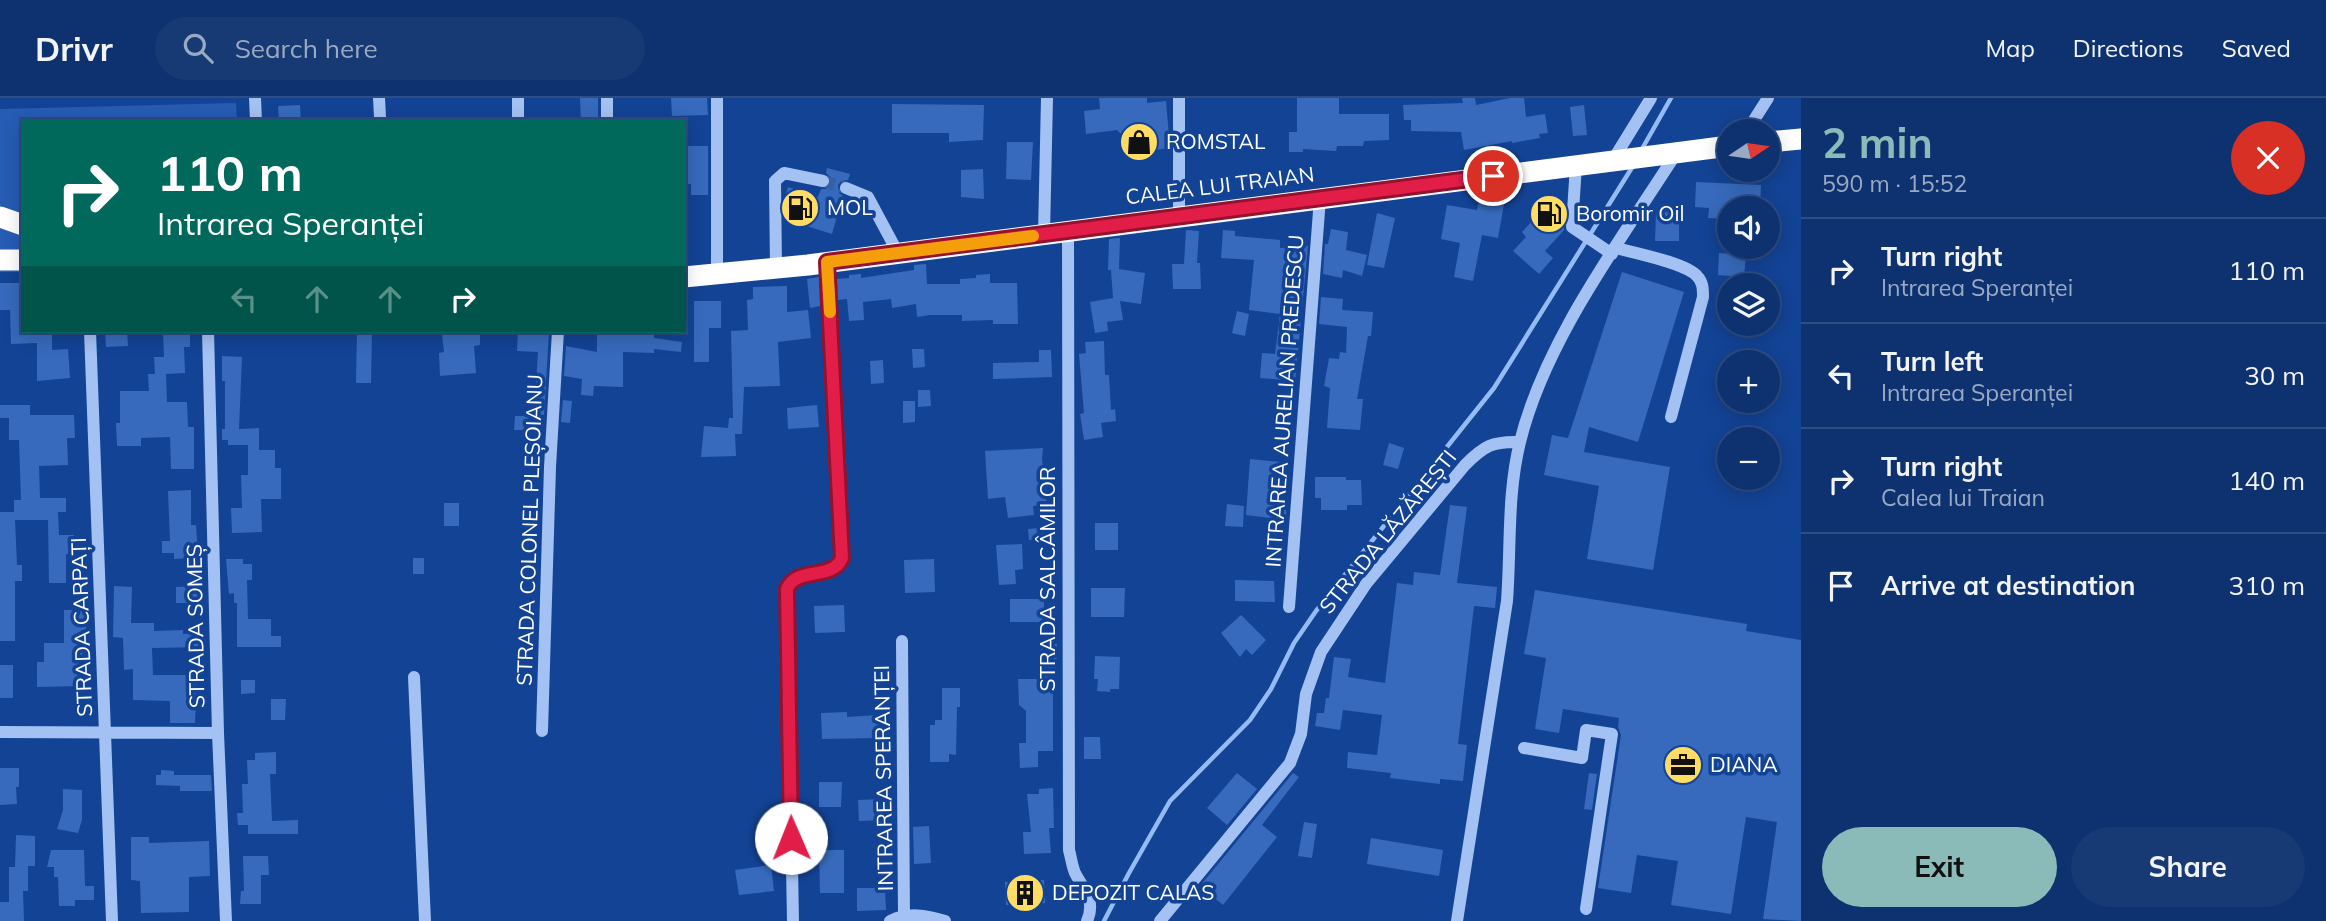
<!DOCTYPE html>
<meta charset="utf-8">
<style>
:root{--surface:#0e3270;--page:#173a75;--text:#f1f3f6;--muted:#9baac3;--line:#2e4d83;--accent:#8bbbb9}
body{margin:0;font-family:Mulish,sans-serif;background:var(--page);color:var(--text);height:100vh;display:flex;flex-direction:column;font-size:26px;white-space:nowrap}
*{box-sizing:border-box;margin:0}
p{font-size:23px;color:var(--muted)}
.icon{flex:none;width:38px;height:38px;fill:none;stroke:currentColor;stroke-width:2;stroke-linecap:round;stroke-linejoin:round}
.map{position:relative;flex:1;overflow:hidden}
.side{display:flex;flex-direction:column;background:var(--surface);width:525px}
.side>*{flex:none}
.top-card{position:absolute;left:21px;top:21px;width:665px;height:214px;border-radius:0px;box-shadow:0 4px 18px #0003,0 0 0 2px var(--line);background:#00695c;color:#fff;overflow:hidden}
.needle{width:46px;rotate:77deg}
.fabs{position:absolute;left:1717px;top:21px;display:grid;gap:14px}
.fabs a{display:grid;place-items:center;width:63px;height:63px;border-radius:50%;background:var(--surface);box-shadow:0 4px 18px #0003,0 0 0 2px var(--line);font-size:35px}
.pin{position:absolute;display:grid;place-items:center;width:60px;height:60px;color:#fff;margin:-30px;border:4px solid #fff;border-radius:50%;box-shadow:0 2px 7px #0007}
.me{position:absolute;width:77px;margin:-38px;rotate:359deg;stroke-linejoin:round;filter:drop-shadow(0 0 5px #0008)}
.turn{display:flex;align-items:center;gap:24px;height:147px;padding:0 21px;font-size:32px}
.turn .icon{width:91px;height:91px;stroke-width:2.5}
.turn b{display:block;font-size:49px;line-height:60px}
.lanes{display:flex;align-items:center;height:66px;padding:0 21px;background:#0003;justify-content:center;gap:35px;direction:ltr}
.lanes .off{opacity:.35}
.round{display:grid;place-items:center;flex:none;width:74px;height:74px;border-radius:37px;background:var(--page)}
.summary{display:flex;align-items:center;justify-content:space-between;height:119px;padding:0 21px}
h1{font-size:42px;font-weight:700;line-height:52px;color:var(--accent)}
.button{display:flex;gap:14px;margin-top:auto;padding:14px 21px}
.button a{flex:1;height:80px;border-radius:42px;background:var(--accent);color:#111;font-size:28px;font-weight:700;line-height:80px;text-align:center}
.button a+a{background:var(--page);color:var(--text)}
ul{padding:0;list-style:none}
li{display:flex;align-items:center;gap:21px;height:105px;padding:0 21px;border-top:2px solid var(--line)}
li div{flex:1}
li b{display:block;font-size:26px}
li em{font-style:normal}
header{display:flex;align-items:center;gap:42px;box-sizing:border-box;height:98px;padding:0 35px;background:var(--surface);border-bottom:2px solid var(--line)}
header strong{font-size:33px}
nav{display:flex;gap:38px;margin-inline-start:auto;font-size:24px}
.search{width:490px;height:63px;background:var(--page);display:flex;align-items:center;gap:18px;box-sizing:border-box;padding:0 24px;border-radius:38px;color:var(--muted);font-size:26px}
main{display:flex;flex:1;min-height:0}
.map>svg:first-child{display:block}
.green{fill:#265cb4}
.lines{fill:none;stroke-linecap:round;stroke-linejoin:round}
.stream{stroke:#95bbf5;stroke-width:4.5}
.building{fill:#376abc}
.minor-tunnel{stroke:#365fa5;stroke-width:12;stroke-dasharray:12 6;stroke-linecap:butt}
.minor{stroke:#a3c1f2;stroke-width:12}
.highway{stroke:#fff;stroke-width:21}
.route-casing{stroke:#92132f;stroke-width:18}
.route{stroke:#e11d48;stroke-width:12}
.slow{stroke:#f59e0b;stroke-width:12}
.labels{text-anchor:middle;stroke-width:7;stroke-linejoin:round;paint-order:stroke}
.poi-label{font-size:21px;fill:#fff;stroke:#134395;text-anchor:start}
.street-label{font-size:21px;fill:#fff;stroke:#134395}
</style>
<header>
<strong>Drivr</strong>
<div class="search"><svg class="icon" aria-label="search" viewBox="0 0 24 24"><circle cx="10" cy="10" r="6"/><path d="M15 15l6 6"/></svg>Search here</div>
<nav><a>Map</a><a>Directions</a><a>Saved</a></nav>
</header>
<main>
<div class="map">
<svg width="1801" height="823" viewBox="0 0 1801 823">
<rect width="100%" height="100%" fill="#134395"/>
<path class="green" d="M236,5L237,23H23V174H0V11Z"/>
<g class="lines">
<path class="stream" d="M1642,51L1671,0
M1104,823L1129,775L1170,703L1250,622L1271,591L1294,545L1316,513L1494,290L1633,68"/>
</g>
<path class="building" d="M580,0H598V23H581Z
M671,0H707L708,17L672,18Z
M1099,0H1147V5L1166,3L1170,50L1139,54L1117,32L1086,36L1084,13L1100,11Z
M1297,0H1339V16H1389V42L1364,43L1363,48H1337L1336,53L1303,51V54H1289V34H1297Z
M1462,0H1475L1476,7L1510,0H1524L1526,19L1545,16L1548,35L1539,36L1540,40L1512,45V43L1464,52L1461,34L1411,33V22H1404L1403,7L1463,5Z
M892,6L984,7L983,42L949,44V35H892Z
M300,7L301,23H279L278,8Z
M1584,7L1587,37L1573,38L1570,9Z
M1007,44H1033L1031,82L1006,81Z
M684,48H708V97H691V86H684Z
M827,70L850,76L848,82L841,83L838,87L839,95L843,98L832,136L800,126V122L784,121V104L788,89L818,99L821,91H826L831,85V80L826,75Z
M983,71L984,101L961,99V72Z
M1696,84L1761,87L1760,110H1729V121L1708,120L1709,110L1695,109Z
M1479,101L1504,106L1498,140L1482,137L1473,183L1454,179L1460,145L1441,141L1447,107L1477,112Z
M1542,102L1564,121V132L1545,153L1553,160L1539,176L1513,153L1526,139L1522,134L1534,121L1529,117Z
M1656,114H1679V143H1655Z
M1377,115L1395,120L1384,170L1367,167Z
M1331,131L1348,134L1346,152L1367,157L1362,178L1343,172L1342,180L1323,176L1325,146H1328Z
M1186,132L1199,133L1197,165H1200L1201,191H1173L1172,166H1184Z
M1223,132L1235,133V138L1280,142V150L1308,148L1295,283L1260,280L1262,255L1275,256L1280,216L1249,212L1254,162L1221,160Z
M1120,140L1119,171L1145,175L1141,206L1120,203L1123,222L1107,224L1108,233L1095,235L1090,204L1113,200L1111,172H1108L1109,141Z
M1719,155L1746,157L1744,179L1718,177Z
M926,166L927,186H960V181L976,180V177L990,176V185H1017L1018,226H993V222L962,223V217H930L917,219L916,206L892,210L891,201L863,204L864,222L849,223L847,201L838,202L837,181L849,180V177L861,176V180L914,172V167Z
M1622,174L1684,194L1638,344L1589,329L1584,354L1670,369L1653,472L1587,461L1599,388L1544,377L1552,337L1568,340Z
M819,179L820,208L810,210L807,181Z
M0,185H21L23,233H52V252L68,251L70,280L37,283V245L11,246L10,212H0Z
M787,188V214L808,212L811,240L778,244L780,288L744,289L742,336H735L736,358L701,359L704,328L728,330L729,320H733L731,233L748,232L747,202L753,201V189Z
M1321,199L1343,201L1342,212L1373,214L1371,238H1368L1357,301H1363L1360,332L1327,330L1330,290L1324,288L1329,260L1339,261L1340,254L1346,255L1347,229L1319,226Z
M694,203H721V230H709V264H694Z
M1237,213L1249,216L1245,238L1232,235Z
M105,233H127L128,248L106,249Z
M163,233H190V249H184L185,275L166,276L167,304H187L188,329H194V371H171L170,339L141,340V348H117L116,325H120V293H149L148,276H155L154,259H164Z
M357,233H372L371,285H356Z
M455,233H480V247L474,248L476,275L440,278L439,255L444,254L442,236Z
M518,233H549L544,317L534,316L538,254L517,253Z
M627,233H654V240L682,244L681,254L654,251V255L623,254V289L594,288L593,298L581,297L582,281L564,278L566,248L597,254V234L627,235Z
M1104,243L1105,277H1109L1111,312L1115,311L1116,323L1101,325L1103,339L1084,342L1080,316L1084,315L1079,256L1086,255L1085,244Z
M912,251H924L925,269L913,270Z
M1039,252H1051L1052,279L993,281V265L1039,264Z
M222,258L242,259L239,331L259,330V352H275V370H281V401H261L262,434L232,435L231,410H242L241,377H248V347H228V342H222V331H225V283H222Z
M883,262L884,285L871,286L870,263Z
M918,292H930L931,308L918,309Z
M563,302L572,303L570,325L561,324Z
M903,303H915V324L903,325Z
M0,307H30V317H74L75,340H67L68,367L39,368L40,400H66V414H58L59,437H74L75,456H66V485H49L48,422H15L17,467H22V483H15V543H0V414H14V402H21L19,342H9V320H0Z
M817,307L819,329L788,331L787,310Z
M515,318H528L527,332H514Z
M1389,345L1404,350L1398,371L1383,367Z
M1043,350L1042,361L1047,407L1033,408L1034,417L1008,420L1005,399L988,401L985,353Z
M1250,361L1281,364V400L1286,404V422L1246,417Z
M1315,379H1346V382H1361L1362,407H1347V412H1321V400H1315Z
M191,392V427H196L198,456H194V460L174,461V455H162V443H170L168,393Z
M444,405H459V428H444Z
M1227,406L1244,408L1243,429L1225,428Z
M1450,407L1467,409L1457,485L1497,489L1495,510L1474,508L1458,646L1467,647L1463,683L1440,681V686L1390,680L1391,675L1347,670L1348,654L1377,657L1382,617L1343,612L1340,632L1315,628L1317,615H1324L1326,600H1329L1334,559L1351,561L1348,579L1385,585L1397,485L1413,487L1414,474L1440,477Z
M1095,425H1118V452H1095Z
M1050,429L1051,441L1029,442L1028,431Z
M1022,446L1023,471L1015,472L1016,486L999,487L996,447Z
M413,460H424V476H413Z
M226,461H243V466H252V482H247L248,521H271V538H281V549H237V505H234V495L229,496Z
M934,461L935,494L905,495L904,462Z
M1235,482L1274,483L1275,504L1235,503Z
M114,488L132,489L131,525H154V533L183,532V536L205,535L206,549L152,550L153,577H197L195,625H170V603L133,602V571L124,572L123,540L113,539Z
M197,488V505H176V489Z
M1091,490H1125L1124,519H1091Z
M1535,492L1747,526L1746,533L1801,542V823L1763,821L1777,724L1746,719L1731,816L1671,807L1678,763L1637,757L1631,795L1598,790L1621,637L1618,629L1619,620L1563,611L1559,635L1535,631L1546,560L1524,556Z
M1010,501H1044V524H1010Z
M844,507L845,534L815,535L814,508Z
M64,512H86V532H81L84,588L37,589V564H44V545H64Z
M1241,517L1266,542L1252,557L1246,551L1240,559L1221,535Z
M1041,546H1057L1056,573H1053V653H1038V669L1020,670L1019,645H1026V613L1019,607L1018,581H1041Z
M1095,558L1120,559L1119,591H1110V594L1097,593L1098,581H1094Z
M0,567H13V600H0Z
M241,582H255V595L241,596Z
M942,590H960V609H957L956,657L949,656V664H930V627H935V622H942Z
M271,601H286L285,622H271Z
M847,614V619L878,617L879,640L822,641L821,615Z
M1084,639H1100L1101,661H1084Z
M276,654V676H270L272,723L298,722V736H248V727H238L237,715H243L242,686H248L247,662H255V655Z
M0,670H19V689H16L17,706L0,707Z
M161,672L174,673V677H211L212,693H180V688L156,687V677H161Z
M1237,675L1257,691L1227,727L1207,710Z
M1293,675L1299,679L1262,727L1277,739L1223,807L1200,788Z
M1589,675L1597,676L1592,712L1584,711Z
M819,684H842L841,709H819Z
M1053,690L1054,730H1049L1051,755L1024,756L1023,734H1031L1027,696H1039V691Z
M63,691L82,692V722L78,735L57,731L63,712Z
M886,701L887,722L859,723L858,702Z
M1304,724L1317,726L1312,760L1298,758Z
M929,728L931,765L914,766L913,729Z
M16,737L35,738V768H28V793H23L24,823H0V804H9V769H15Z
M131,739H149V745L209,743L210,778L189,779V814L141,815L140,783L131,782Z
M1371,740L1443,752L1439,778L1367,766Z
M51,752H84L85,788H94V802H75V808H59L58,779H54V769H47Z
M819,752H844V795H820Z
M243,758H268L269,777H261V806H240L241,793H244Z
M771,767L774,793L739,797L735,772Z
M1044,782L1045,805L1006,807L1005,784Z
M857,790H885L886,812L857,813Z"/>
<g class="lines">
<path class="minor-tunnel" d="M823,83L846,90"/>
<path class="minor" d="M255,0L256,23
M379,0L380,19
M518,0V23
M717,0V177
M607,23V0
M1747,33L1768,0
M1613,62L1651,0
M1576,67L1572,129L1612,156
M846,90L868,99L898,155
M1179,118V0
M1068,133L1069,752C1071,759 1072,768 1075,775C1084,792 1096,803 1087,823
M1044,136L1047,0
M1616,150C1635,155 1686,165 1697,178C1703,184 1703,191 1703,199L1671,319
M776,170L775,83L784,75L823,83
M90,233L112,823
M208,233L218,635L226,823
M1289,509L1320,100
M902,543L904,818
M414,579L425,823
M542,633L550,369L558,233
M0,634L218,635
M1524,650L1582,660L1586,632L1612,636L1586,811
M793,823L787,491C796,468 833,483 842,460L827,164
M890,823C908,814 926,817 945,823
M1160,823L1290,665L1301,636L1306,596L1321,554L1366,486L1465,367C1484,348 1492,343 1520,344
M1457,823L1507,503C1511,450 1507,396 1520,344C1545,242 1621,142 1677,54"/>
<path class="highway" d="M1768,44L1801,41
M0,119L23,127
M0,162H23
M684,179L808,167L1729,48"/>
</g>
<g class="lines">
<defs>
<path id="route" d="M791,740L787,491C796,468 833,483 842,460L827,164L1493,78"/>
</defs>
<use href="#route" class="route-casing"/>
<use href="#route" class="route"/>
<path class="slow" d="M830,214L827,164L1033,138"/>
</g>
<defs>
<symbol id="shop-disc" viewBox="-11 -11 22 22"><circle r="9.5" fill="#ffdd64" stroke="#134395"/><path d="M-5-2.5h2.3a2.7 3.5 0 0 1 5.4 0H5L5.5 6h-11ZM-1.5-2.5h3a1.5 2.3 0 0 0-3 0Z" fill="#111"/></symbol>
<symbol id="fuel-disc" viewBox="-11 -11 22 22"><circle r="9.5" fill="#ffdd64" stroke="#134395"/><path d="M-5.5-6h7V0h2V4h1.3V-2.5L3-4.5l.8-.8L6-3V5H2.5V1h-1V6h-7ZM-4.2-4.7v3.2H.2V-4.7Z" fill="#111"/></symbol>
<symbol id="office-disc" viewBox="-11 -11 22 22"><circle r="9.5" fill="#ffdd64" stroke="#134395"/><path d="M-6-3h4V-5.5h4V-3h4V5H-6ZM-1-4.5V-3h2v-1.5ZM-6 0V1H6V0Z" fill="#111"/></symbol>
<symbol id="building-disc" viewBox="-11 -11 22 22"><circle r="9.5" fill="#ffdd64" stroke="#134395"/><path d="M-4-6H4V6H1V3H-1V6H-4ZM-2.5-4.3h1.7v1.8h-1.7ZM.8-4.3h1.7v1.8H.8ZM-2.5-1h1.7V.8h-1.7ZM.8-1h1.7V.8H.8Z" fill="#111"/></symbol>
</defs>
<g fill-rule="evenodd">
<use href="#shop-disc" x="1117" y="22" width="44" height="44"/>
<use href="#fuel-disc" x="778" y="88" width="44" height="44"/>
<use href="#fuel-disc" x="1527" y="94" width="44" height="44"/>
<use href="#office-disc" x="1661" y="645" width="44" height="44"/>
<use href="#building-disc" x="1003" y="773" width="44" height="44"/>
</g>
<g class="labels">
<g class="poi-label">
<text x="1166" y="51">ROMSTAL</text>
<text x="827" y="117">MOL</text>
<text x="1576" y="123">Boromir Oil</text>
<text x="1710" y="674">DIANA</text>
<text x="1052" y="802">DEPOZIT CALAS</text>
</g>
<g class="street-label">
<text transform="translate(1220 88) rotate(-7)" y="7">CALEA LUI TRAIAN</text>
<text transform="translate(1285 303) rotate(-86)" y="7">INTRAREA AURELIAN PREDESCU</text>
<text transform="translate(530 432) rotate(-88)" y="7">STRADA COLONEL PLEȘOIANU</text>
<text transform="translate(1388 434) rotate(-51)" y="7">STRADA LĂZĂREȘTI</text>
<text transform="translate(1048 481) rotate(-90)" y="7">STRADA SALCÂMILOR</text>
<text transform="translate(196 528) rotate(-91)" y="7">STRADA SOMEȘ</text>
<text transform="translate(82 529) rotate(-92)" y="7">STRADA CARPAȚI</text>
<text transform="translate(884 680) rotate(-91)" y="7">INTRAREA SPERANȚEI</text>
</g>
</g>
</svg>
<div class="fabs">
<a><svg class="needle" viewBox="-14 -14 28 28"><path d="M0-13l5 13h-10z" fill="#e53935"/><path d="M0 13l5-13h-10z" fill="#9baac3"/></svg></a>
<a><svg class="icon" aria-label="sound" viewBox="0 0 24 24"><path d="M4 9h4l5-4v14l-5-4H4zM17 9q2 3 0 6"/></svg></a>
<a><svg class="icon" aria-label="layers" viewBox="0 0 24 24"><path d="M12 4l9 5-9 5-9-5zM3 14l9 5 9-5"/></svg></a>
<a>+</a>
<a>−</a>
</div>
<div class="pin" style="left:1493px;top:78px;background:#d93025"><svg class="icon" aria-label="arrive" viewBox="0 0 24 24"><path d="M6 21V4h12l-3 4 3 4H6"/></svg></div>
<svg class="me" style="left:791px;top:740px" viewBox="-20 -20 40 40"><circle r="19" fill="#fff"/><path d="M0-13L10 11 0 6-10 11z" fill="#e11d48"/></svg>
<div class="top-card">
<div class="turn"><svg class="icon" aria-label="right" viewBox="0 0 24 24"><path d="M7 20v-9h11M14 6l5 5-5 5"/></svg><div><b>110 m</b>Intrarea Speranței</div></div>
<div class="lanes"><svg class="icon off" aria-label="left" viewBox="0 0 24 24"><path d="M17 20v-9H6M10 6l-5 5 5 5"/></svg><svg class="icon off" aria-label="ahead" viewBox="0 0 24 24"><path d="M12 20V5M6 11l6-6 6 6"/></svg><svg class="icon off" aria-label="ahead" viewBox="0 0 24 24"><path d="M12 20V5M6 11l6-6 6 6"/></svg><svg class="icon" aria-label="right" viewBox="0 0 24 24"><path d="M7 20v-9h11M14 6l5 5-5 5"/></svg></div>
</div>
</div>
<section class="side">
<div class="summary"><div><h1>2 min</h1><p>590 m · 15:52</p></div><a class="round" style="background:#d93025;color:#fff"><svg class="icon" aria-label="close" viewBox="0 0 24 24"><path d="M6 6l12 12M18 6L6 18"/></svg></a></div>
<ul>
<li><svg class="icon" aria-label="right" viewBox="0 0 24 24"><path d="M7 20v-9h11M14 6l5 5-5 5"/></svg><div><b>Turn right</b><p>Intrarea Speranței</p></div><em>110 m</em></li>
<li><svg class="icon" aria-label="left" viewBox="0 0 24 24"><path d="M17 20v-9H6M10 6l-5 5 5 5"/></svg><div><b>Turn left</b><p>Intrarea Speranței</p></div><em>30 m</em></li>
<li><svg class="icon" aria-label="right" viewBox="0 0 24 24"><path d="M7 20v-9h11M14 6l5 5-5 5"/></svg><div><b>Turn right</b><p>Calea lui Traian</p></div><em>140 m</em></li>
<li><svg class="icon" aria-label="arrive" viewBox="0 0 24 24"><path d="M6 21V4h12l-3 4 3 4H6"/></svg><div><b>Arrive at destination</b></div><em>310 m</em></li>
</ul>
<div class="button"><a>Exit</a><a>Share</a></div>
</section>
</main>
